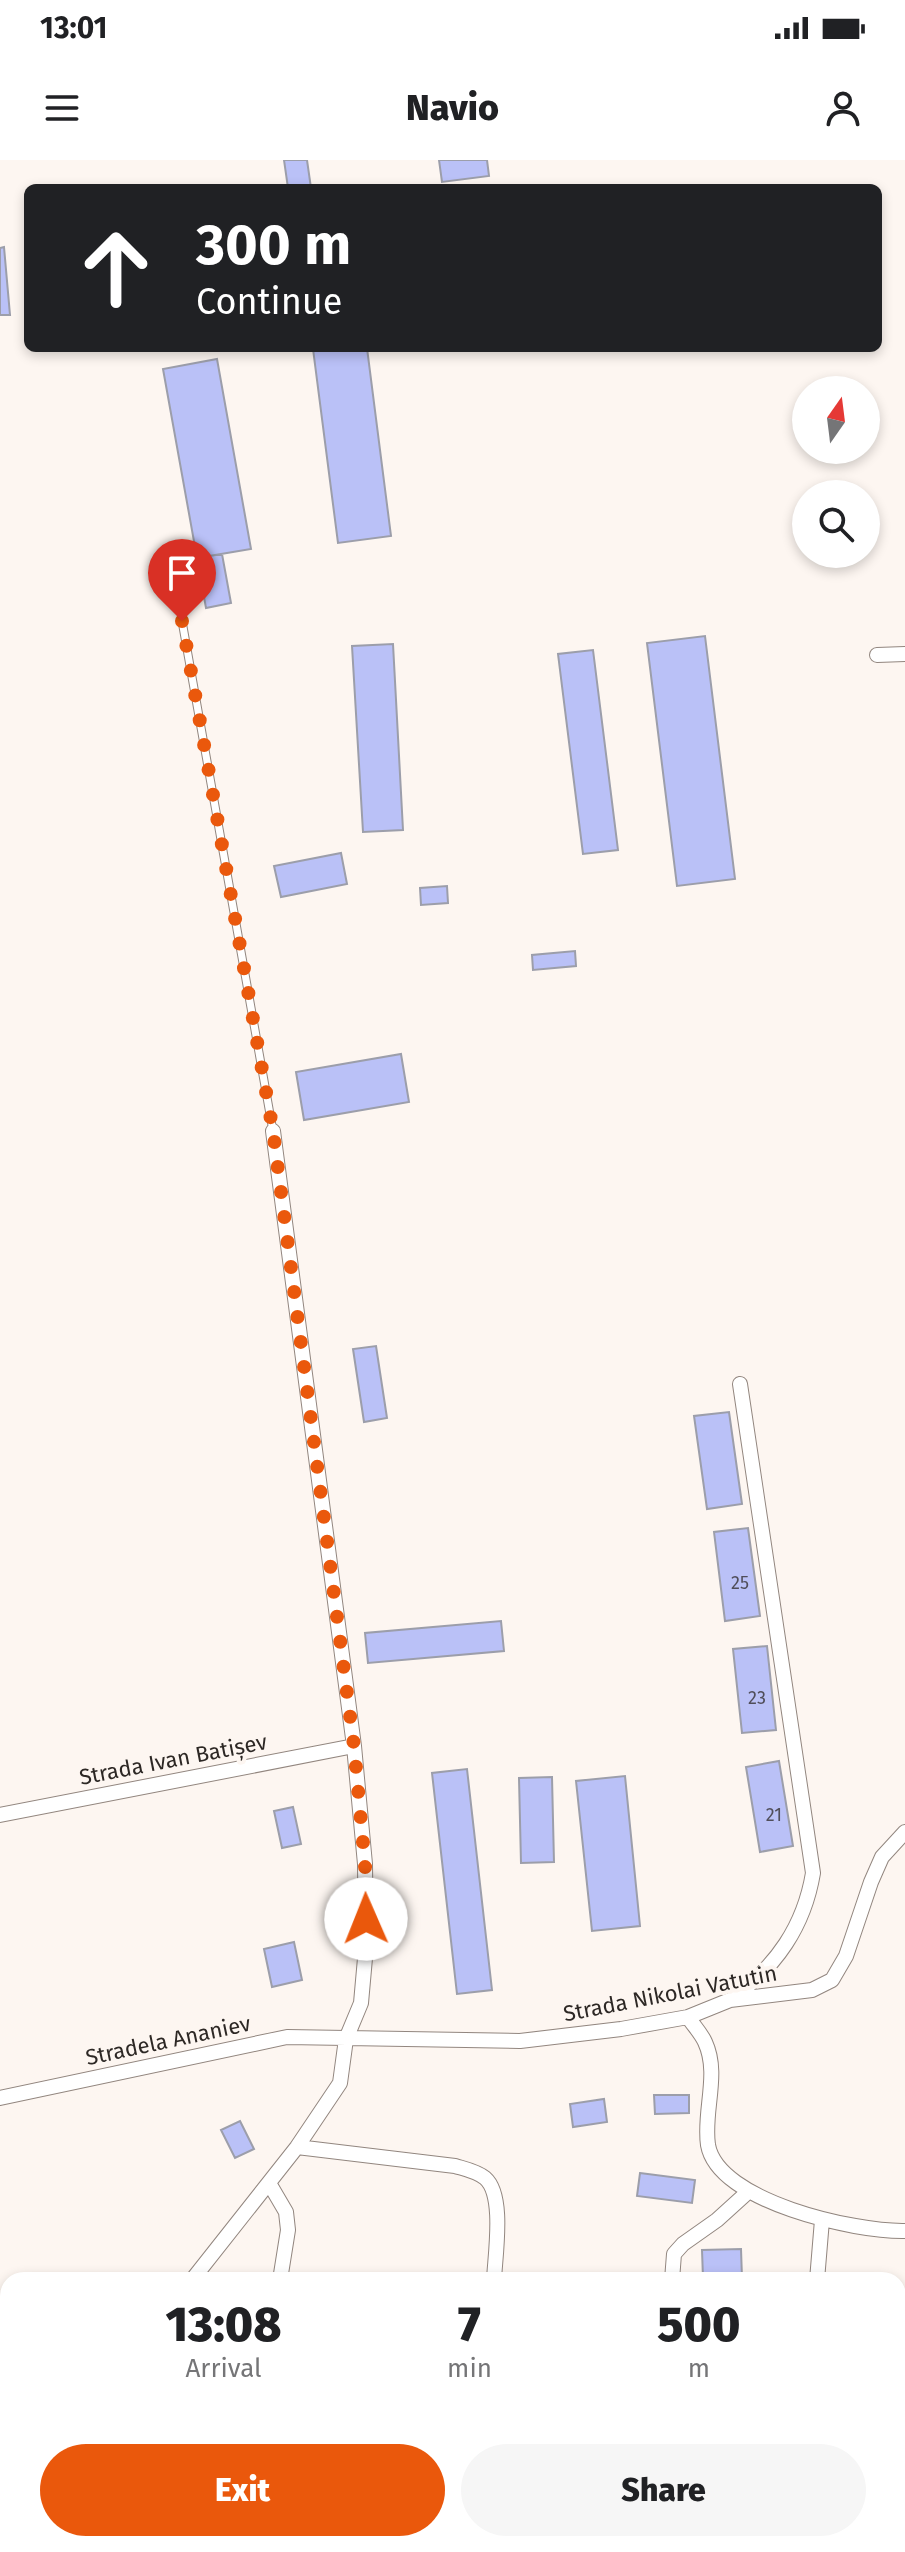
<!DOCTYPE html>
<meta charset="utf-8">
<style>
:root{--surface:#fff;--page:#f6f6f6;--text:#202124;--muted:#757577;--accent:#ea580c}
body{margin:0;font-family:"Fira Sans",sans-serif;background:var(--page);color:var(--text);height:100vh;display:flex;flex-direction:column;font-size:30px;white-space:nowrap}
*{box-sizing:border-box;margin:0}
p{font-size:26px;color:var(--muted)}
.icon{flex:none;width:44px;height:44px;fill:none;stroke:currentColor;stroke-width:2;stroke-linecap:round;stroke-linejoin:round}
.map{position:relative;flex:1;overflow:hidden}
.drawer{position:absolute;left:0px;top:2112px;width:906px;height:280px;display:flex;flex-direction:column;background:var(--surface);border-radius:24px 24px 0 0;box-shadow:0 4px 12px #0003}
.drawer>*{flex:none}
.guide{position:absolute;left:24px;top:24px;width:858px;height:168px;border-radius:12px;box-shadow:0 4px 12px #0003;background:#202124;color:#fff;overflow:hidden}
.needle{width:52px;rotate:14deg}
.fabs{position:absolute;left:792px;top:216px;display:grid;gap:16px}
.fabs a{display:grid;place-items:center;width:88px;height:88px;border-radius:50%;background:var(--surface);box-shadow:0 4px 12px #0003;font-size:40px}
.pin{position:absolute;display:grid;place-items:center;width:68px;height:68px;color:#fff;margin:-82px -34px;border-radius:50% 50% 50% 0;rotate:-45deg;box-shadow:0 0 8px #0007}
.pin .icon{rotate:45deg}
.me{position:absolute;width:88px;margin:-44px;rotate:359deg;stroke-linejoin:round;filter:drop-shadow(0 0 6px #0008)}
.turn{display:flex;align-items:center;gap:28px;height:168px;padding:0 40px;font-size:36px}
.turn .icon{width:104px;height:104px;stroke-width:2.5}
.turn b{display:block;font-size:56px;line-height:68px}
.eta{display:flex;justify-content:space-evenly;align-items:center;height:136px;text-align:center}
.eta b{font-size:48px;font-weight:800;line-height:56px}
.button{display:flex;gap:16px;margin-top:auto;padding:16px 40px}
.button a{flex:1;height:92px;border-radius:48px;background:var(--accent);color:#fff;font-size:32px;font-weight:800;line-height:92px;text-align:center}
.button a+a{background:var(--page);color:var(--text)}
.status{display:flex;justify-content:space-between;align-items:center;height:56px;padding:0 40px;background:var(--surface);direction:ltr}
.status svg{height:22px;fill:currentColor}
header{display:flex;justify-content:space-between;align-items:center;height:104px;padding:0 40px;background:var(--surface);font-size:36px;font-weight:800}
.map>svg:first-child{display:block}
.building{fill:#bac1f7;stroke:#9c9eaa;stroke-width:2}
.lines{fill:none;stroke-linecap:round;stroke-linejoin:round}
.lane-casing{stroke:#92867f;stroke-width:9}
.street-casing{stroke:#92867f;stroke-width:16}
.lane{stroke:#fff;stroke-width:7}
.street{stroke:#fff;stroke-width:14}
.route{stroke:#ea580c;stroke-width:14;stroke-dasharray:0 25.2}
.labels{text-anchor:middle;stroke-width:8;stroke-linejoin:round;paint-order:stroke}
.number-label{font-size:18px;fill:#504e5a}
.street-label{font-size:22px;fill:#2d2825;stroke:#fdf6f1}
</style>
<div class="status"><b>13:01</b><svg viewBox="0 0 49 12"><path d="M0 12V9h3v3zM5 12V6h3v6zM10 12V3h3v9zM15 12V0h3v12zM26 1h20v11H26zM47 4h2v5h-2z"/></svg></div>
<header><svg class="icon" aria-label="menu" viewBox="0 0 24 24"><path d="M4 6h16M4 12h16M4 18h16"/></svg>Navio<svg class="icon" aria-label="person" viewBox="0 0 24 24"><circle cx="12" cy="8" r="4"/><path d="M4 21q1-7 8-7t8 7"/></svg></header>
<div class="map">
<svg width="905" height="2392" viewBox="0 0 905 2392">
<rect width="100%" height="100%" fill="#fdf6f1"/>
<path class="building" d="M284,0H307L311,28H288Z
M439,0H487L489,16L442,22Z
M4,87L10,155H0V88Z
M324,188H367L391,376L338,383L313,189Z
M217,199L251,389L197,398L163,209Z
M222,394L231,443L206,448L197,398Z
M705,476L735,719L677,726L647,483Z
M393,484L403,670L363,672L352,486Z
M593,490L618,690L583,694L558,494Z
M341,693L347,724L281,737L274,706Z
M447,726L448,743L421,745L420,728Z
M575,791L576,806L533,810L532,795Z
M401,894L409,942L304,960L296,912Z
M376,1186L387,1258L364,1262L353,1189Z
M729,1252L742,1344L707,1349L694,1256Z
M748,1368L760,1456L725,1461L714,1372Z
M501,1461L504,1491L368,1503L365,1473Z
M767,1486L776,1570L742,1573L733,1489Z
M779,1601L793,1686L760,1692L746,1607Z
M467,1609L492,1830L457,1834L432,1613Z
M625,1616L640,1766L592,1771L576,1621Z
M552,1617L554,1702L521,1703L519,1618Z
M293,1647L301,1684L282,1688L274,1651Z
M294,1782L302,1820L272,1827L264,1789Z
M654,1935H689V1953L655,1954Z
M604,1939L607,1962L573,1967L570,1944Z
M240,1961L254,1989L235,1998L221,1970Z
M640,2013L695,2020L692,2043L637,2036Z
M741,2089L742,2118H703L702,2090Z
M630,2384H673L674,2390L631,2392Z
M795,2387V2392H752V2388Z"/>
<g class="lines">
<defs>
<path id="lane" d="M182,461L273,971"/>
<path id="street" d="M877,495L905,494
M0,1655L354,1586
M733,1838C776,1806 804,1767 813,1713L740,1224
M688,1857C693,1865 701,1873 705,1882C720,1914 703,1951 708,1985C718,2042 856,2072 905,2071
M0,1938L287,1877L520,1881L621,1869L688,1857L730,1840L812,1830L832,1820L846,1796L871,1722L882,1697L905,1672
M297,1987L455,2006C465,2009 476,2011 485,2018C505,2035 495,2095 494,2120
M269,2023L286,2052L288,2070L280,2120
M192,2120L297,1987L340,1923L346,1879L361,1843L366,1787L365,1704L354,1586L273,971
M672,2120L674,2094L683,2084L717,2060L749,2031
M817,2120L822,2060
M0,2383L8,2371
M303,2384L304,2392
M484,2384V2392
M686,2384L687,2392
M807,2384V2392"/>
</defs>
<use href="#lane" class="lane-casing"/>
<use href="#street" class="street-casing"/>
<use href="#lane" class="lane"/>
<use href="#street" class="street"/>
</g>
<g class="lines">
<path class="route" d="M182,461L273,971L354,1586L365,1704L366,1759"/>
</g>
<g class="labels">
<g class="number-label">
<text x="740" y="1429">25</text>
<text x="757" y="1544">23</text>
<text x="774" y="1661">21</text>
</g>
<g class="street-label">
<text transform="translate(173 1599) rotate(-11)" y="8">Strada Ivan Batișev</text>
<text transform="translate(670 1833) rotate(-11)" y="8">Strada Nikolai Vatutin</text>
<text transform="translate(168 1880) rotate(-12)" y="8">Stradela Ananiev</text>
</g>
</g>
</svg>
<div class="fabs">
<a><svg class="needle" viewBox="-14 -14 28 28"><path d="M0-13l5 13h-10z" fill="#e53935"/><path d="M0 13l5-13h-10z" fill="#757577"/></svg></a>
<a><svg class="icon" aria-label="search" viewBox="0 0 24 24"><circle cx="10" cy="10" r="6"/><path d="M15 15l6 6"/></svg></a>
</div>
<div class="pin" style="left:182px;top:461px;background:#d93025"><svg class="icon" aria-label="arrive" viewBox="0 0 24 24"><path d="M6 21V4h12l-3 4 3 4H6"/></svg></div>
<svg class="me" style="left:366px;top:1759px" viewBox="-20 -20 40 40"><circle r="19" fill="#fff"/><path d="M0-13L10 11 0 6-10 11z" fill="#ea580c"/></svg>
<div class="guide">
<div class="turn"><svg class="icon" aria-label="ahead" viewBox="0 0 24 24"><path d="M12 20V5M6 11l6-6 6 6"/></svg><div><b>300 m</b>Continue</div></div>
</div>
<section class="drawer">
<div class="eta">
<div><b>13:08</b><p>Arrival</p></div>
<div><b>7</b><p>min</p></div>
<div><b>500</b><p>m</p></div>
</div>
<div class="button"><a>Exit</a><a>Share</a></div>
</section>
</div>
